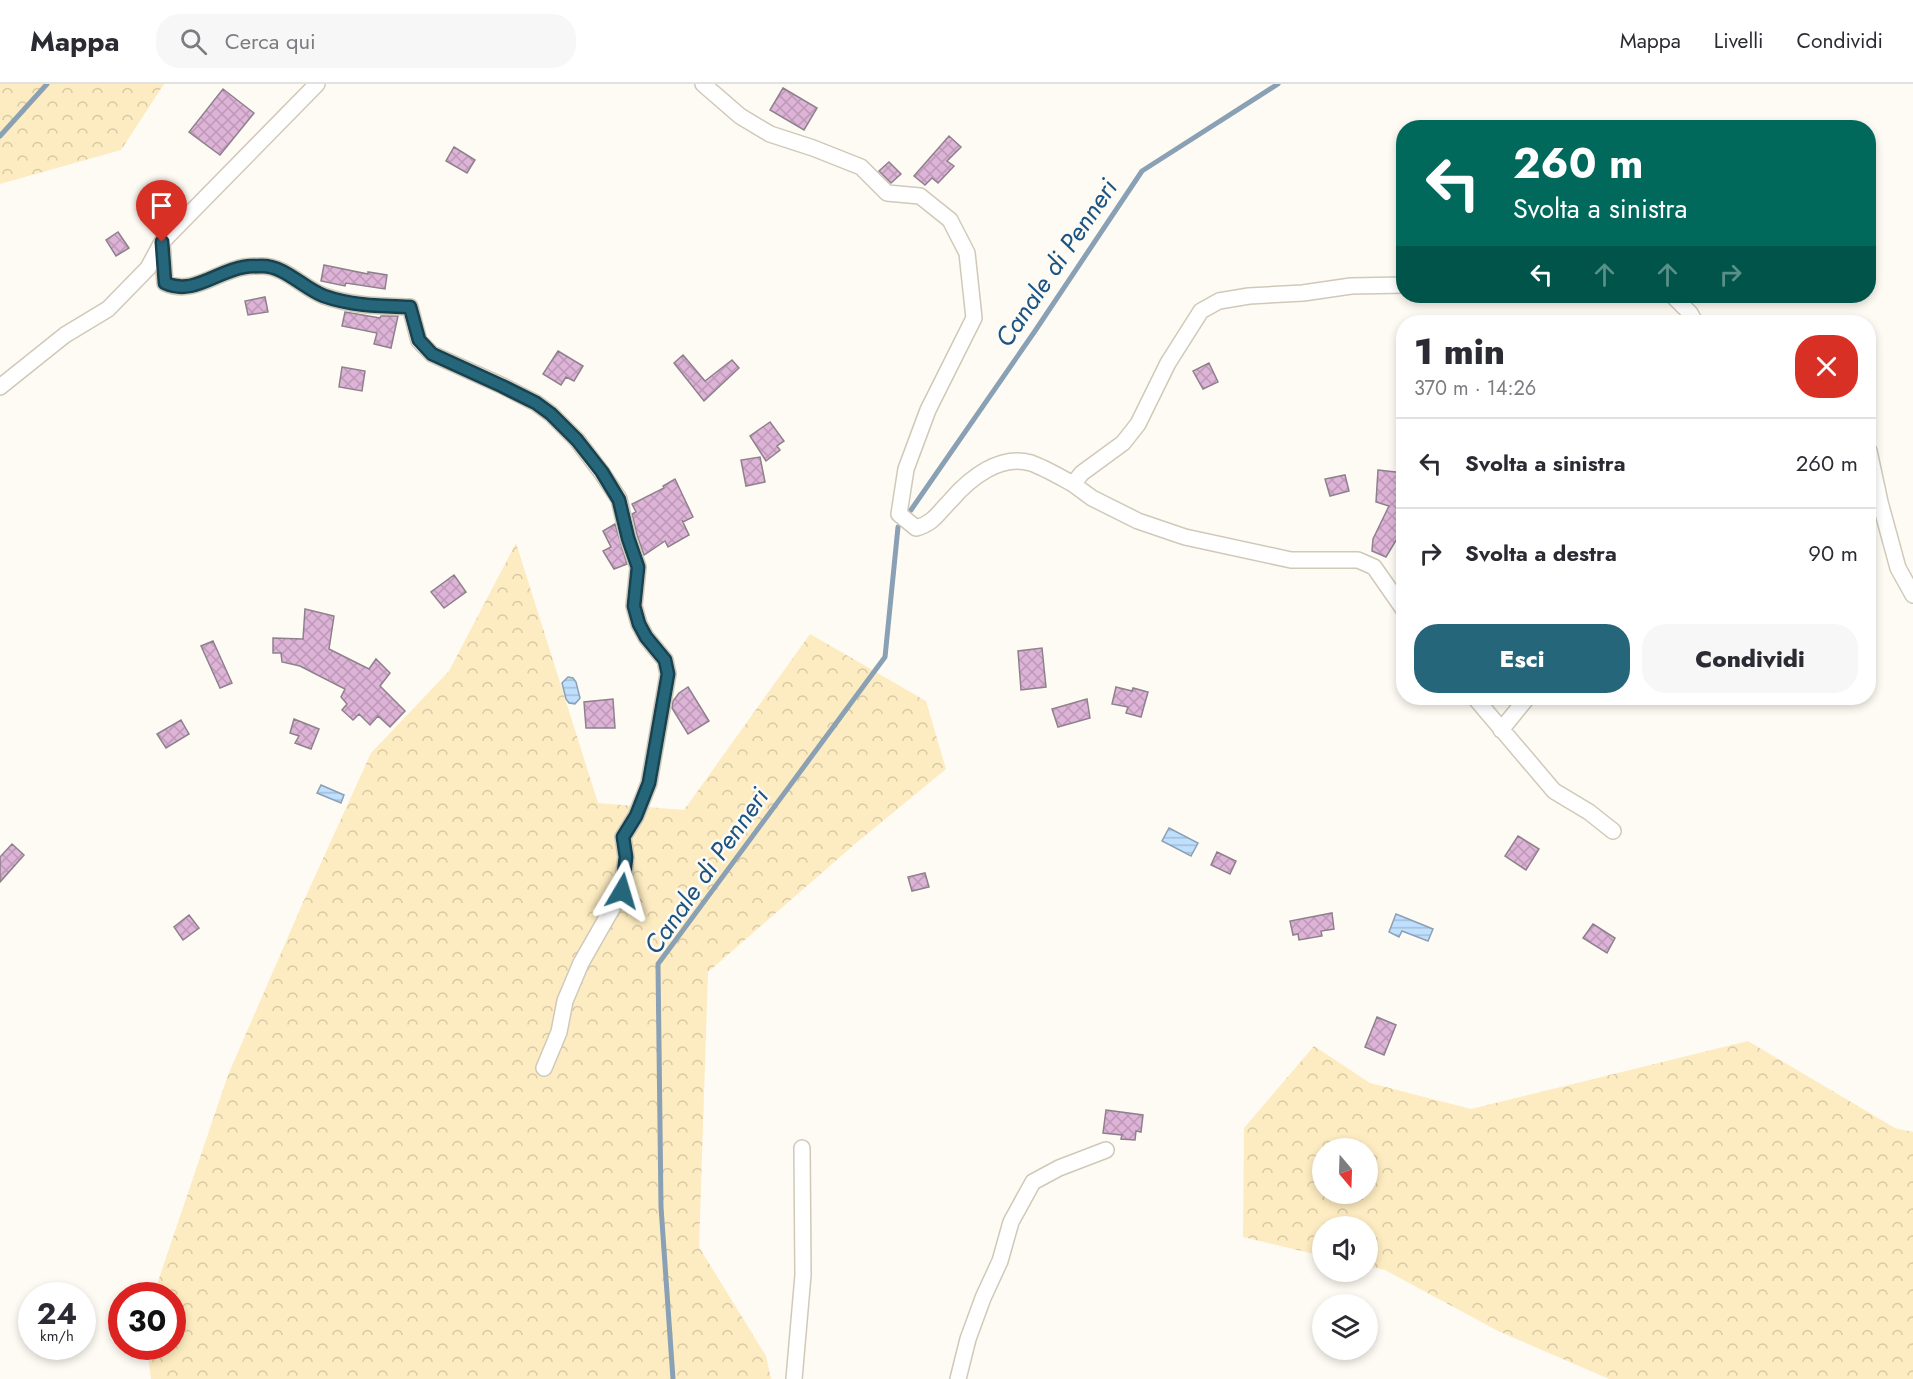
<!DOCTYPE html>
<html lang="it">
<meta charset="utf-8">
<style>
:root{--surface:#fff;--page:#f7f7f7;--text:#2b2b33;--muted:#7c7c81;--line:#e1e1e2;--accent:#25667a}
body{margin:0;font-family:Jost,sans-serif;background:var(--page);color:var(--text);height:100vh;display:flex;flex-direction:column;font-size:22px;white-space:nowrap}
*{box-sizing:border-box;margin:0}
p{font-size:20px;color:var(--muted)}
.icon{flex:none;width:33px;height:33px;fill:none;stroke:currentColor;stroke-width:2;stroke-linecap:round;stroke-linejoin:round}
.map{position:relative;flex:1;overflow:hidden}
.side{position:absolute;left:1396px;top:231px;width:480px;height:390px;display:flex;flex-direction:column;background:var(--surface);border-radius:24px;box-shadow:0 3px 9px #0003}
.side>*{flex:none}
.guide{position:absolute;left:1396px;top:36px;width:480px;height:183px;border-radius:24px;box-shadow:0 3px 9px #0003;background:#00695c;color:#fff;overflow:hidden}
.needle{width:39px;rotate:161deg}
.controls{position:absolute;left:1312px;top:1054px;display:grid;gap:12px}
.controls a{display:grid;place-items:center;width:66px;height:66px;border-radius:50%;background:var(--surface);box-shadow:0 3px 9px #0003;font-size:30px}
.speed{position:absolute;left:18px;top:1198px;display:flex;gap:12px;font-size:30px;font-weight:700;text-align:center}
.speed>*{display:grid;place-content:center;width:78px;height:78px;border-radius:50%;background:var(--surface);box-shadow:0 3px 9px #0003;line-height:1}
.speed small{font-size:15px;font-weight:400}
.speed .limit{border:9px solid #d22;background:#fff;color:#111}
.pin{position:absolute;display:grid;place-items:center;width:51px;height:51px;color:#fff;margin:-62px -26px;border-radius:50% 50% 50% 0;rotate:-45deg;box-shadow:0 0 6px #0007}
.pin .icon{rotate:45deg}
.me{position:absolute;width:66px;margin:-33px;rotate:7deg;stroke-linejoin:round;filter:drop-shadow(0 0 4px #0008)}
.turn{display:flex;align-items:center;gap:21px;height:126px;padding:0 18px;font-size:27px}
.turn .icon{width:78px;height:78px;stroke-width:2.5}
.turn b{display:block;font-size:42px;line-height:51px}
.lanes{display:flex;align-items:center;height:57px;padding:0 18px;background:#0003;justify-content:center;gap:30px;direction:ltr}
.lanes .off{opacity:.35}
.round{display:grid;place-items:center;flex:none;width:63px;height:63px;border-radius:24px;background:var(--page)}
.headline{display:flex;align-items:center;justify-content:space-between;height:102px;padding:0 18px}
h1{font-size:36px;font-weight:800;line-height:45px}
.primary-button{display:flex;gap:12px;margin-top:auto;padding:12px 18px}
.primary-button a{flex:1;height:69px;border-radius:24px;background:var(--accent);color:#fff;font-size:24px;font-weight:800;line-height:69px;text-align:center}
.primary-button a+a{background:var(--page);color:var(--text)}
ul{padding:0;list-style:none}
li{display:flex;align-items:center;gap:18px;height:90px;padding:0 18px;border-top:2px solid var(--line)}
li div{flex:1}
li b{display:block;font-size:22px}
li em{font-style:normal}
header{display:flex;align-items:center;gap:36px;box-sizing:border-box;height:84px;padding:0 30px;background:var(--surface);border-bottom:2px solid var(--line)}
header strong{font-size:28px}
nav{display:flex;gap:33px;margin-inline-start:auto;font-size:21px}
.search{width:420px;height:54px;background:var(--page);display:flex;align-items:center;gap:15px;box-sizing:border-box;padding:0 21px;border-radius:24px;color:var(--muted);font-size:22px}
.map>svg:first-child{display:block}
.forest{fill:url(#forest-crowns);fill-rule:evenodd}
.water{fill:url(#water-rules);stroke:#8aa0b4;stroke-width:1.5}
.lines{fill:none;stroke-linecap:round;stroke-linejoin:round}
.stream{stroke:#8aa0b4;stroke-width:5}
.building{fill:url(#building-cross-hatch);stroke:#8e818c;stroke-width:1.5}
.minor-casing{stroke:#d0c9b9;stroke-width:18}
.minor{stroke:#fff;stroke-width:15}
.route-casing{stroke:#18424f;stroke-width:15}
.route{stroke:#25667a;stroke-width:10}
.labels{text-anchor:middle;stroke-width:5;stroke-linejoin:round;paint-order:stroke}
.water-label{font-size:26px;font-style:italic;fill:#1a5484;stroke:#fefbf4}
</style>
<header>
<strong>Mappa</strong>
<div class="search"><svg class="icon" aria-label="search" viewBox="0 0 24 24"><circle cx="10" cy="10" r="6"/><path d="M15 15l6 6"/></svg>Cerca qui</div>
<nav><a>Mappa</a><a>Livelli</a><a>Condividi</a></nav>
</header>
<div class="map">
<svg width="1913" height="1295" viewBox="0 0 1913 1295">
<defs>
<pattern id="forest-crowns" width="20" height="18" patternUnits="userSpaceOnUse" patternTransform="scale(1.5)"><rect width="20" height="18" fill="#fdecc1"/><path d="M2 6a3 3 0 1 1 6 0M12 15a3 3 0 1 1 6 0" fill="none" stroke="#d8c9a4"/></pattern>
<pattern id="water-rules" width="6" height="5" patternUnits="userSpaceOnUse" patternTransform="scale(1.5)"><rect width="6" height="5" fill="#bfdffe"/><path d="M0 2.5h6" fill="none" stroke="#a3bed8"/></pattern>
<pattern id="building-cross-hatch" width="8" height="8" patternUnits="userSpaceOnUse" patternTransform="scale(1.5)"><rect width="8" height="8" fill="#ddb3d7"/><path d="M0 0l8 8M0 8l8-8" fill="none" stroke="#bd99b7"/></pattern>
</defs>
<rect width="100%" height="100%" fill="#fefbf4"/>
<path class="forest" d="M0,0H164L121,66L0,100Z
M516,459L598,719L684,726L810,550L926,617L946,685L855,760L708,888L699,1163L766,1272L771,1295H151L147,1263H172V1212H153L228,991L301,823L371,669L449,587Z
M1748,957L1895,1044L1913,1048V1295H1609L1498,1247L1385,1186L1368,1182V1143H1323V1172L1243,1153L1244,1044L1314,962L1370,999L1471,1025ZM1323,1065H1368V1110H1323Z"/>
<path class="water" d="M568,593L573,594L576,598L580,614L575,620L569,619L566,615L562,599Z
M321,701L344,711L341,719L317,709Z
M1169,744L1198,759L1191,772L1162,757Z
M1396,830L1433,845L1428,857L1402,847L1399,853L1389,848Z"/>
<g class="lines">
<path class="stream" d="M0,52L47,0
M911,426L1035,247L1142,87L1278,0
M673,1295L661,1123L658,880L885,573L898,443"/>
</g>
<path class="building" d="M783,4L817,24L804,46L770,26Z
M223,5L254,29L220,71L189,48Z
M949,52L961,63L947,77L954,82L938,99L932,94L925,101L914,92Z
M454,63L475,76L467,89L446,77Z
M889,78L901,90L891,99L879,87Z
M118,148L129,164L116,172L106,156Z
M324,181L368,190V188L387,191L385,205L346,199L345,202L321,197Z
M265,213L268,228L248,231L245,217Z
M345,228L380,234L381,232H398L391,264L374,260L377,249L342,242Z
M558,267L583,282L574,297L566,293L561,301L543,290Z
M683,271L705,297L732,276L739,284L704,317L674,279Z
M1209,279L1218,298L1203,305L1193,287Z
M342,283L365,287L362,307L339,303Z
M770,338L784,357L777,362L780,366L766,377L750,352Z
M760,373L765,398L746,402L741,376Z
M1378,386L1404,389V453H1398L1386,473L1372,467L1373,455L1389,422L1376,418Z
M1345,391L1349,407L1330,412L1325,395Z
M675,395L693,433L683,438L682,436L689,451L668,463L665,457L644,471L637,451L632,430L636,428L632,420L664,404L663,402Z
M615,440L627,480L614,485L603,467L611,463L603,447Z
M454,491L466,508L444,524L431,508Z
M305,525L334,532L329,565L369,585L376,575L390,589L380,602L405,627L390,643L378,632L370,641L359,630L353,636L342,626L347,620L341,613L345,605L300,582L282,578L281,569H273V554L303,555Z
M213,557L232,599L220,604L201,562Z
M1042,564L1046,603L1021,606L1018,567Z
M688,603L709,637L688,650L672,624L673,617L679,609Z
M1116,603L1132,607L1133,604L1148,608L1141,633L1126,629L1128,623L1112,620Z
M613,615L615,644H586L584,618Z
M1087,615L1090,634L1058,643L1052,625Z
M294,635L319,645L311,665L295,659L299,652L290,649Z
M181,636L189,650L166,664L157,650Z
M1518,752L1539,765L1526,786L1505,772Z
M12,760L24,771L0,798V773Z
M1217,768L1236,777L1230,790L1211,781Z
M925,789L929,803L912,807L908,793Z
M1332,829L1334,845L1321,847L1322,852L1299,856L1298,850L1293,851L1290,837Z
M189,831L199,844L183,856L174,843Z
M1593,840L1615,854L1607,869L1583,854Z
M1377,933L1396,941L1384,971L1365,963Z
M1106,1026L1143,1031L1141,1048L1136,1047L1135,1056L1121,1055L1122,1051L1103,1049Z"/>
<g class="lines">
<defs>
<path id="minor" d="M703,0L740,32L770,50L813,64L861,83L887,109L920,112L950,136L967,169L974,234L928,326L906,385L899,430L916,444C934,439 938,429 951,416C970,394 1000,370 1031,379C1045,384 1060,393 1073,400L1082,389L1123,359L1138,340L1168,279L1201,227L1219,217L1249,212L1303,209L1351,202L1404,201
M162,158L165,199C193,212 217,187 244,183C250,182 256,182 262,182C285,182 303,204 324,212C352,222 381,222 410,223L419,257L432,270L503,302L536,319L551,330L577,356L602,389L619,415L628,454L638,483L634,522L639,540L646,553L665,576L668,590L649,699L636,732L623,753L626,773L622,807L581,879L565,917L559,948L544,984
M1673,212L1690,229L1695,238
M0,303L65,251L108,225L148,184L162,158L317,0
M1869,367L1880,418L1898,484L1913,511
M1073,400L1092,414L1138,437L1185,453L1291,476H1358L1374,483L1404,526
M1475,614L1554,707L1589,728L1613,747
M1501,646L1527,614
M794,1295L803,1191L802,1064
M958,1295L968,1255L983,1214L1000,1177L1011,1138L1033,1098L1059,1084L1106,1066"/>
</defs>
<use href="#minor" class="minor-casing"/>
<use href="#minor" class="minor"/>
</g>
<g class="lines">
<defs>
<path id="route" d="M162,158L165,199C193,212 217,187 244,183C250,182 256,182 262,182C285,182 303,204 324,212C352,222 381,222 410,223L419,256L432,270L502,302L536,319L551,330L577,356L602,388L619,416L628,454L638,483L634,522L639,540L646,553L665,576L668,590L649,699L636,732L623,753L626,773L622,807"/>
</defs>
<use href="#route" class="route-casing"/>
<use href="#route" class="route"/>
</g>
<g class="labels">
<g class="water-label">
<text transform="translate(1056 179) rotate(-56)" y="9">Canale di Penneri</text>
<text transform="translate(706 787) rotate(-55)" y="9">Canale di Penneri</text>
</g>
</g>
</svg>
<div class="controls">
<a><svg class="needle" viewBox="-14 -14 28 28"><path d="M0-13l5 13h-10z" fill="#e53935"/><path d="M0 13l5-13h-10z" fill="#7c7c81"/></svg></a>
<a><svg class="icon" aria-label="sound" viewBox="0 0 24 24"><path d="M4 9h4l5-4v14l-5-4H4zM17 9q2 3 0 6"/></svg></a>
<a><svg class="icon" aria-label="layers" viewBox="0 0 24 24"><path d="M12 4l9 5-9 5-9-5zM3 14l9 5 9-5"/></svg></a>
</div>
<div class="speed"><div>24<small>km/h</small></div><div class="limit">30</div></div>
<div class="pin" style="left:162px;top:158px;background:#d93025"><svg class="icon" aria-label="arrive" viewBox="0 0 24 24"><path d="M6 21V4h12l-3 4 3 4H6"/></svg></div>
<svg class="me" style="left:622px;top:807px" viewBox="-20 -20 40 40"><path d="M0-17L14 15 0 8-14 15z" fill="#25667a" stroke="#fff" stroke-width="4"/></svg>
<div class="guide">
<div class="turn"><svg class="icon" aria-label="left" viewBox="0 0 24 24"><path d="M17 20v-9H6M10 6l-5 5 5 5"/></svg><div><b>260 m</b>Svolta a sinistra</div></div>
<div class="lanes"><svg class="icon" aria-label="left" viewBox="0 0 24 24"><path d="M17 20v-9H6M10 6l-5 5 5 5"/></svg><svg class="icon off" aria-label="ahead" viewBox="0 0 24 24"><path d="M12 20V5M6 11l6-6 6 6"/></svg><svg class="icon off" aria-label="ahead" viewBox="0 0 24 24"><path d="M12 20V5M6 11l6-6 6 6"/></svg><svg class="icon off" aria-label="right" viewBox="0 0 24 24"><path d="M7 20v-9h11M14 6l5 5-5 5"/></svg></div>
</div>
<section class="side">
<div class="headline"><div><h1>1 min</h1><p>370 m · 14:26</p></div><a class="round" style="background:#d93025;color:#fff"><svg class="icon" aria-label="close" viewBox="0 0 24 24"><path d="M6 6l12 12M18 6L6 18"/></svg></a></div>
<ul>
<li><svg class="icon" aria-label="left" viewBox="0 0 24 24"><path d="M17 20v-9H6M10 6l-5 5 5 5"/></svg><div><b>Svolta a sinistra</b></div><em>260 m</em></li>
<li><svg class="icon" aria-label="right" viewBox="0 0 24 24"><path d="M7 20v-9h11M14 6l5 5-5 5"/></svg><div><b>Svolta a destra</b></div><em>90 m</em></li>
</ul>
<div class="primary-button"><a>Esci</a><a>Condividi</a></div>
</section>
</div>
